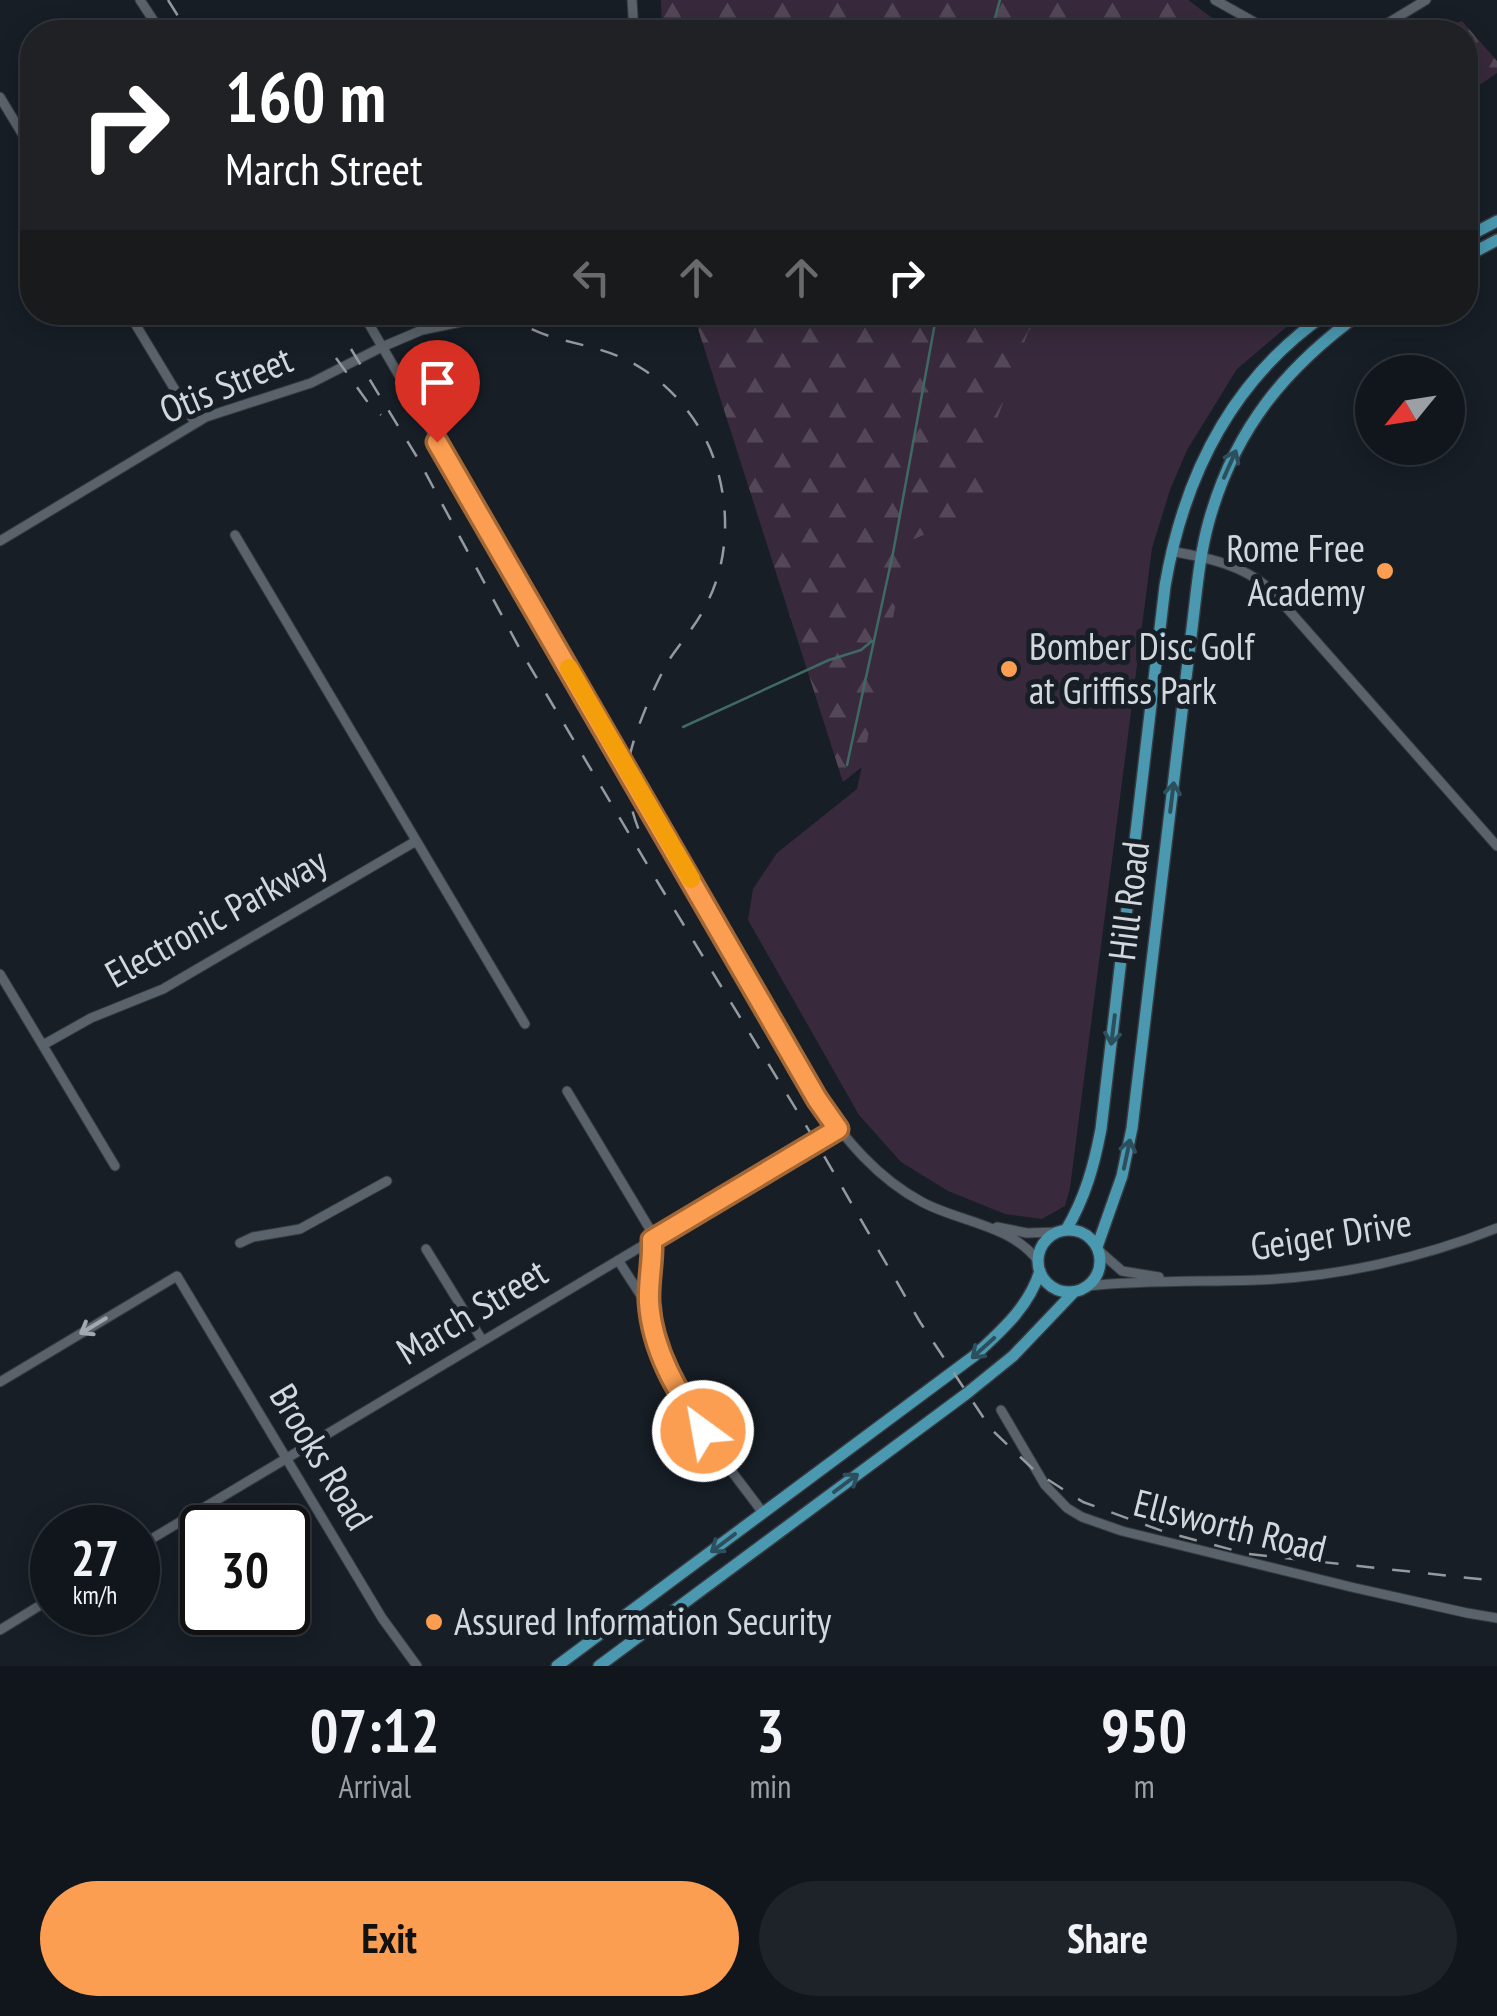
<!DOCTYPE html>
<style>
:root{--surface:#11161c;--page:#1e2329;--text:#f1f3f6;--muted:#9c9fa3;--line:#30353b;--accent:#fb9e51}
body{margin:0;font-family:"PT Sans Narrow",sans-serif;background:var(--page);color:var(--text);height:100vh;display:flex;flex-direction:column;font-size:38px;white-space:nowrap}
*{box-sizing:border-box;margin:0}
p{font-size:32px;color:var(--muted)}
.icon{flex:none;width:55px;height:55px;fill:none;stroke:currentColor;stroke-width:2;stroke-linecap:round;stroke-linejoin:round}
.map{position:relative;height:1666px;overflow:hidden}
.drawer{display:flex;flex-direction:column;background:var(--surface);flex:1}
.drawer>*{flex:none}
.banner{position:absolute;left:20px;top:20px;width:1458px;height:305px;border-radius:40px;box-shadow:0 5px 25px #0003,0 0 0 2px var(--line);background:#202124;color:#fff;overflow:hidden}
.needle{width:65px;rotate:240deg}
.tools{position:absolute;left:1355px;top:355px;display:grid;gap:20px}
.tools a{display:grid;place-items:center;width:110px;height:110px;border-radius:50%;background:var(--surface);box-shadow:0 5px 25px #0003,0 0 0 2px var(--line);font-size:50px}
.speed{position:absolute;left:30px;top:1505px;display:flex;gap:20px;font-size:50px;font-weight:700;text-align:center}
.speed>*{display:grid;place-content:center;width:130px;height:130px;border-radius:50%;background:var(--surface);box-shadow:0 5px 25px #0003,0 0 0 2px var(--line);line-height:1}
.speed small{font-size:25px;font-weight:400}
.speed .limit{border:5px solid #111;border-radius:15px;background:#fff;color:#111}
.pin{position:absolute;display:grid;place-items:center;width:85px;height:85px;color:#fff;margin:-102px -42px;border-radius:50% 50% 50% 0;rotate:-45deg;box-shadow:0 0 10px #0007}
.pin .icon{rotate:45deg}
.me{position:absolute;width:110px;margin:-55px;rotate:328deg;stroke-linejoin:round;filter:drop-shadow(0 0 8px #0008)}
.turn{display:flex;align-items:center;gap:35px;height:210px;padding:0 40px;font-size:45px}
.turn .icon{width:130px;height:130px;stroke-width:2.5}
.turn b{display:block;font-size:70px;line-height:85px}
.lanes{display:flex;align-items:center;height:95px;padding:0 40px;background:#0003;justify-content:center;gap:50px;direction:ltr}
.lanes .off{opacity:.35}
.eta{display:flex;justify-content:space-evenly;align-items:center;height:170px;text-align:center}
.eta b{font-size:60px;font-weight:800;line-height:70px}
.primary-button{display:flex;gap:20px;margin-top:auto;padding:20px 40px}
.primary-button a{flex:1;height:115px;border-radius:60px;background:var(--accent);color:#111;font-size:40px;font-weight:800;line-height:115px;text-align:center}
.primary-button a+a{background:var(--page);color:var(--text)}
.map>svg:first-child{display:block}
.forest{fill:url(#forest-firs)}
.park{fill:#382a3c}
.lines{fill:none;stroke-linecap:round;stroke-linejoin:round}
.stream{stroke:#3f6a64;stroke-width:2.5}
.minor-casing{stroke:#363a40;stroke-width:11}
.major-casing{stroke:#363a40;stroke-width:14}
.minor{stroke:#5a626b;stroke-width:9}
.major{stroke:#4a99b0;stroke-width:11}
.rail{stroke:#959aa0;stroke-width:2.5;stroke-dasharray:18 18;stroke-linecap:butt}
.oneway{stroke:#2b4f5d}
.oneway2{stroke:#a3a9af}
.route-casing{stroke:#a36735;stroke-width:25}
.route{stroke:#fb9e51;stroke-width:18}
.slow{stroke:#f59e0b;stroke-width:18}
.poi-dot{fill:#fb9e51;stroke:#171e26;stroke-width:4}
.labels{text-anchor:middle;stroke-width:10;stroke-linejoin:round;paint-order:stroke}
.street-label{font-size:38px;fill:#d3d8dd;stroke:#171e26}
.poi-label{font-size:38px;fill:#d3d8dd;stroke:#171e26;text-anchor:start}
</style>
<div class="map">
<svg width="1497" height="1666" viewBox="0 0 1497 1666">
<defs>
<pattern id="forest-firs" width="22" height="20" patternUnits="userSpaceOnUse" patternTransform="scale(2.5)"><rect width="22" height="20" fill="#382a3c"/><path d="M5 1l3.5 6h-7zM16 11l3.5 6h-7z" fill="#544858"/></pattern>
</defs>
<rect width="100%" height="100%" fill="#171e26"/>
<path class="forest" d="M661,0H1188L1231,32H662Z
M1462,21L1497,61V73L1465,95V32H1427Z
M693,313H1222L1076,596L843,782Z"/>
<path class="park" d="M1043,312L1303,313L1237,369L1187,450L1170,490L1152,548L1070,1188L1065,1206L1042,1219L1005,1214L948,1191L901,1162L859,1115L748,920L753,889L777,853L857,789L909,541L950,524L985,503L995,425L1028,332Z"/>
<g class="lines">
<path class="stream" d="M991,32L1000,0
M683,727L829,660L861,650L872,641
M847,765L893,553L937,312"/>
<defs>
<path id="minor" d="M140,0L161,32
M632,0L634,32
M1215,0L1272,32
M1373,32L1426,0
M0,97L32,150
M128,312L195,423
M362,312L627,767L817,1099C846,1140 877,1178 922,1202C959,1222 1012,1225 1038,1261
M235,535L525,1024
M0,541L206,417L311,383L382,347L422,330L475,319L488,312
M1171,551C1208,558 1241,564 1270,589L1497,846
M0,974L115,1166
M43,1045L91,1018L163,989L416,841
M567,1091L651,1231C655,1260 647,1288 651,1317C663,1392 720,1454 763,1513
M997,1227L1027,1233L1058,1232
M240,1243L253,1237L300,1229L387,1181
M426,1249L482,1340
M1098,1250L1122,1271L1159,1277
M618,1260L649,1308
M1088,1286C1145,1280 1201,1282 1257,1280C1338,1277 1422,1258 1497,1228
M0,1382L177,1276L382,1618L417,1666
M1001,1410L1045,1485L1067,1508L1082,1517L1122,1531L1351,1587L1467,1613L1497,1618
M138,1547L838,1129
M0,1630L52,1598"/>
<path id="major" d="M1465,238L1497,221
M1465,257L1497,240
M1066,1230C1085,1198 1094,1166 1101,1129L1165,586C1184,475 1233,377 1329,312
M1038 1261a31 31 0 1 1 62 0a31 31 0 1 1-62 0Z
M1097,1247L1122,1176L1132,1128L1193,620C1197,587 1200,553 1209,521C1235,428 1286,367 1362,312
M557,1666L974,1356C1001,1331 1029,1307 1040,1271
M599,1666L966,1394L1013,1356L1074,1292"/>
</defs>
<use href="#minor" class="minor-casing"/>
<use href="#major" class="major-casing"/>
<use href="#minor" class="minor"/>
<use href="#major" class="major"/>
<path class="rail" d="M168,0L188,32
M500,312C518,323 536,332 555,338C585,346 615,351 641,368C675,389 703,425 715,462C730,508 729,560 707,603C697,624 682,641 669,660C655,684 631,738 628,766C625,788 632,813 640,833
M351,349L417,457L522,653L660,886L816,1142L920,1322L991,1429L1036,1472L1083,1502L1165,1532L1248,1554L1497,1581
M336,358L369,404L381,415"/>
</g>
<defs><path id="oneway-shaft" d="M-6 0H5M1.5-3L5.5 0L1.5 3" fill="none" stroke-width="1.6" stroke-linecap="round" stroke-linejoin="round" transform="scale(2.5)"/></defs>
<g class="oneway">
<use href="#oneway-shaft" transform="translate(1230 464) rotate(-66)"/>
<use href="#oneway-shaft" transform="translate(1172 797) rotate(-83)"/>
<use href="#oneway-shaft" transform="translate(1113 1030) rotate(97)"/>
<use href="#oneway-shaft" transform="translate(1127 1154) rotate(-78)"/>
<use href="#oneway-shaft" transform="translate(983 1348) rotate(138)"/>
<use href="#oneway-shaft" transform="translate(846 1483) rotate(-37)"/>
<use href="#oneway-shaft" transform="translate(723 1543) rotate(143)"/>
</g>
<use class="oneway2" href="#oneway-shaft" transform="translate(93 1326) rotate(149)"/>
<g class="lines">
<defs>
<path id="route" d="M437,442L817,1099L838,1129L652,1240C653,1261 648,1281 649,1302C652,1351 678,1392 703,1431"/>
</defs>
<use href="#route" class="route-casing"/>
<use href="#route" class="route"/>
<path class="slow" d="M569,668L691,879"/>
</g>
<g class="poi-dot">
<circle cx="1385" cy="571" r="10"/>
<circle cx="1009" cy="669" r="10"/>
<circle cx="434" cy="1622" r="10"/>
</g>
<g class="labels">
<g class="street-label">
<text transform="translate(226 385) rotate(-23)" y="13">Otis Street</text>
<text transform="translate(1129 901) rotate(-83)" y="13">Hill Road</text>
<text transform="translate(216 918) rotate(-29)" y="13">Electronic Parkway</text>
<text transform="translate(1331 1235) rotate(-9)" y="13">Geiger Drive</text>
<text transform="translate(472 1312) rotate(-31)" y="13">March Street</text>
<text transform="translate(321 1457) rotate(59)" y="13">Brooks Road</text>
<text transform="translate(1230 1526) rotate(14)" y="13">Ellsworth Road</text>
</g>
<g class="poi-label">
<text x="1365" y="562" text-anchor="end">Rome Free<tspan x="1365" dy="44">Academy</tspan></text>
<text x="1029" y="660">Bomber Disc Golf<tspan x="1029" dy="44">at Griffiss Park</tspan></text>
<text x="454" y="1635">Assured Information Security</text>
</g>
</g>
</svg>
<div class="tools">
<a><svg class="needle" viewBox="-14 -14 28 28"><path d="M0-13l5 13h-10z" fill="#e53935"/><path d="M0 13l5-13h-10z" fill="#9c9fa3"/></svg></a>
</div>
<div class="speed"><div>27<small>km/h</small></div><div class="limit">30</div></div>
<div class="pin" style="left:437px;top:442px;background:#d93025"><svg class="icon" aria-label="arrive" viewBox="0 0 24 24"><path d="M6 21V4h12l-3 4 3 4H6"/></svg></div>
<svg class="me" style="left:703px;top:1431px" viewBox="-20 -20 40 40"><circle r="17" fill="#fb9e51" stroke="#fff" stroke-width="3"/><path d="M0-11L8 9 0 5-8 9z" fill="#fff"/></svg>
<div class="banner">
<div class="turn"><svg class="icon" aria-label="right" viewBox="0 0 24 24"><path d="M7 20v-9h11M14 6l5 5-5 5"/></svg><div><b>160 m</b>March Street</div></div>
<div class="lanes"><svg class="icon off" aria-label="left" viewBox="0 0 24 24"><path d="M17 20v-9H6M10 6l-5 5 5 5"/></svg><svg class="icon off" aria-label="ahead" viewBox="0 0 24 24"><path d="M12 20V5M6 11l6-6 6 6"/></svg><svg class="icon off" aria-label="ahead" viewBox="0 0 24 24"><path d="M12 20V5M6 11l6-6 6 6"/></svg><svg class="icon" aria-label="right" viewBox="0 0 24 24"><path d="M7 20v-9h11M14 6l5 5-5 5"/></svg></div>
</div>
</div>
<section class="drawer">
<div class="eta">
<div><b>07:12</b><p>Arrival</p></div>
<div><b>3</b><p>min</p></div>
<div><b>950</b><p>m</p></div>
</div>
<div class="primary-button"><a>Exit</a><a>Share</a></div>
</section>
